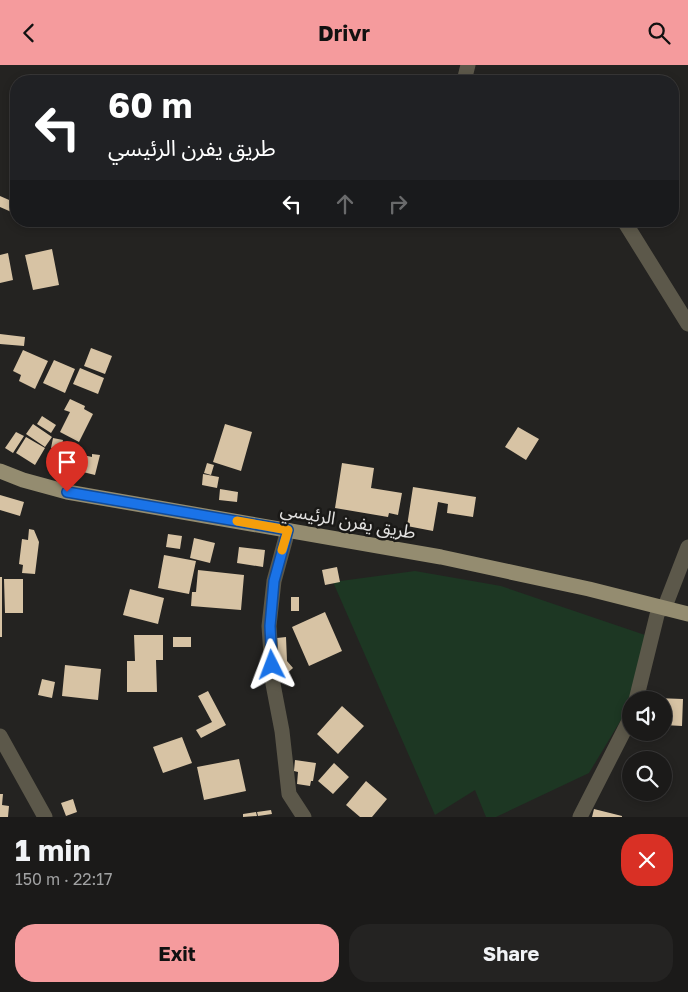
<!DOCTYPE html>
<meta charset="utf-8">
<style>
:root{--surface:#1b1a19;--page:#242322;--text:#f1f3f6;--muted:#a0a1a2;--line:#393838;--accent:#f59b9d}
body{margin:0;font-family:"Golos Text","Noto Sans Arabic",sans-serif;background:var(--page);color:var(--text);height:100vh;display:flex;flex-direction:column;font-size:19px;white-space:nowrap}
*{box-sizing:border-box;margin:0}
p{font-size:16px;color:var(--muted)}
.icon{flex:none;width:28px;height:28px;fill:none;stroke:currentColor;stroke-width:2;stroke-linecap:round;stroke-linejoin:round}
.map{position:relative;height:752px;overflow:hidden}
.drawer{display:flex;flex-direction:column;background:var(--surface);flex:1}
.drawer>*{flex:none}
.hud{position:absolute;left:10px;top:10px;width:669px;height:152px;border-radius:20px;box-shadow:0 2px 8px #0003,0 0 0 1px var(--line);background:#202124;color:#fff;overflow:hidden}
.buttons{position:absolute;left:622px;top:626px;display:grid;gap:10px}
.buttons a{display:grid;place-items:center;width:50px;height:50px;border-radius:50%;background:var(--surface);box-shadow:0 2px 8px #0003,0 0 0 1px var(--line);font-size:25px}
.pin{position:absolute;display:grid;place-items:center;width:42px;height:42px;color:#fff;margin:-51px -21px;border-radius:50% 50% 50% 0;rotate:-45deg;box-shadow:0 0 5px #0007}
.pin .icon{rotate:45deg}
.me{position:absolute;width:55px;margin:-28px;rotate:357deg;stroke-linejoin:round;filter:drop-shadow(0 0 4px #0008)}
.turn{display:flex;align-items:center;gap:18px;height:105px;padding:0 15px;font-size:22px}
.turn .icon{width:65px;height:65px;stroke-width:2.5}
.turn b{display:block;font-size:35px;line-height:42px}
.lanes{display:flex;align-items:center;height:48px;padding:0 15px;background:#0003;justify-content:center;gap:25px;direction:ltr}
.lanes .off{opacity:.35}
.round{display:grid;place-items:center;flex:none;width:52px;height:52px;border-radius:20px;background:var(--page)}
.summary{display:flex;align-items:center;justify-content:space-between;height:85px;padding:0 15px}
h1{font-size:30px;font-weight:700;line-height:38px}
.cta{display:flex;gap:10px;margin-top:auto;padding:10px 15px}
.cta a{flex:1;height:58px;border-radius:20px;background:var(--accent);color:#111;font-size:20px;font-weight:700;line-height:58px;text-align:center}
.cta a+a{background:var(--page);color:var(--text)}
header{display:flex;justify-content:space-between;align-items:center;height:65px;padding:0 15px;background:var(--accent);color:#111;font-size:22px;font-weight:700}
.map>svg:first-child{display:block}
.green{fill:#1d3723}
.building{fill:#d7c3a4}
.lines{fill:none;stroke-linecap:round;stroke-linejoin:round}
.minor{stroke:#5c584a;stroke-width:15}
.major{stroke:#948c70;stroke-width:15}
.route-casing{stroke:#114b97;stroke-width:12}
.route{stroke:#1a73e8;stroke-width:9}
.slow{stroke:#f59e0b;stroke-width:9}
.labels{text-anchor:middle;stroke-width:5;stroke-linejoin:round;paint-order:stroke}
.street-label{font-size:18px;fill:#e3e2e1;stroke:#1a1917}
</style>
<header><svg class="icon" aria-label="back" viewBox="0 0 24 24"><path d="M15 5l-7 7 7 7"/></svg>Drivr<svg class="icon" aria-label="search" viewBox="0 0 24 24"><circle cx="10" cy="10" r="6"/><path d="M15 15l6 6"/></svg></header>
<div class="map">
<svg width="688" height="752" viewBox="0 0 688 752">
<rect width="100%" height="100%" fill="#242321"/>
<path class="green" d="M415,506L501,521L645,570L630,640L589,708L496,752H486L475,725L435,750L333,517Z"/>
<path class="building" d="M0,131L16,138V149L0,142Z
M52,184L59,220L33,225L25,190Z
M8,188L13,215L0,218V190Z
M0,269L25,272L24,281L0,279Z
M91,283L112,291L105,309L84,301Z
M23,285L48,296L35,324L19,316L21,310L13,306Z
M54,295L75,304L65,328L43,318Z
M80,303L104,313L98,329L73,319Z
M70,334L85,341L84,344L93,349L79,377L60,367L70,347L64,345Z
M42,351L56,360L51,368L37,359Z
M33,359L52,372L45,382L26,369Z
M225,359L252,367L241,406L213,397Z
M518,362L539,374L526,395L505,382Z
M16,367L24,371L13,388L5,383Z
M26,372L45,383L35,400L16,388Z
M53,373L63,375L61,385L92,392V389L100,390L95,410L51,399L55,383H51Z
M207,398L214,400L211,410L204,408Z
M342,398L374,403L371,423L402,428L398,450L389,448L388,452L335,443Z
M203,409L219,412L217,423L202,420Z
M413,422L476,432L473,452L447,448L448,439L438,437L433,466L407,461Z
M220,424L238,427L237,437L219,435Z
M0,430L24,437L20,451L0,445Z
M29,464L34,465L39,477L35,509L22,508L23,500L19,499L22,474L28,475Z
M168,469L182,471L180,484L166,482Z
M194,473L215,478L210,498L190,493Z
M239,482L265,485L263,502L237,498Z
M164,490L196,496L189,529L158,523Z
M337,502L340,517L325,520L322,505Z
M198,505L244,510L241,545L191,541L192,527H196Z
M0,512H2V572H0Z
M4,514H23V548H5Z
M130,524L164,533L158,559L123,550Z
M291,532H299V546H291Z
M325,547L342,586L309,601L292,562Z
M134,570H163V595H156L157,627H127V596H135Z
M173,572H191V582H173Z
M286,572L287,596L293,603L284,611L278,604L277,573Z
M65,600L101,604L98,635L62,631Z
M42,614L55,617L52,633L38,630Z
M208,626L226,660L201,673L196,665L212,657L198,631Z
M656,633L683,634L682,661L664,660V635H656Z
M342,641L364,661L338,689L317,669Z
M182,672L192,698L163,708L153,682Z
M239,694L246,726L204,735L197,702Z
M295,695L316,698L313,716H311L310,721L297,719L298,707L294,706Z
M334,698L349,712L333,729L318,716Z
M366,716L387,734L372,752H360L346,740Z
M0,729H3L2,740L9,741L8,752H0Z
M73,734L77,747L66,751L61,738Z
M594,744L622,751V752H592Z
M271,745L272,749L258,751L257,747Z
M256,747L257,751L243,752V749Z"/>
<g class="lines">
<path class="minor" d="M464,16L468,0
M624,156L688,259
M288,465L274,516L269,561L273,619L282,666L289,729L304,752
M664,544L688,482
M636,635L659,542
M0,671L45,752
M580,752L631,652"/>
<path class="major" d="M0,406L23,415L67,427L441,492L589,524L688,549"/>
</g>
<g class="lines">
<defs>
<path id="route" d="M67,427L288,465L274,516L270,561L272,600"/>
</defs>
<use href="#route" class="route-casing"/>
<use href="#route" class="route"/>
<path class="slow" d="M237,456L288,465L282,485"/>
</g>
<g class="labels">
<g class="street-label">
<text transform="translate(348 456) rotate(10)" y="6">طريق يفرن الرئيسي</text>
</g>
</g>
</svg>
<div class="buttons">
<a><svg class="icon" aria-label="sound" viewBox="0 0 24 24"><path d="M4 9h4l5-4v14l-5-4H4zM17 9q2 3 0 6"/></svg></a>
<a><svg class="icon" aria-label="search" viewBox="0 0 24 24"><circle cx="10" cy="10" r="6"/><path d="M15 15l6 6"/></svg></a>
</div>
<div class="pin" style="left:67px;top:427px;background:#d93025"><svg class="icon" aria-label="arrive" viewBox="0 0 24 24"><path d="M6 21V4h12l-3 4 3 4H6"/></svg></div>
<svg class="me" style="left:272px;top:600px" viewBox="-20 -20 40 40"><path d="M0-17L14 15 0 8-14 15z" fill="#1a73e8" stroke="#fff" stroke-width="4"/></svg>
<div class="hud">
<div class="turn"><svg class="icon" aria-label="left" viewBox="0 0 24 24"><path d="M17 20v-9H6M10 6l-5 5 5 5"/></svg><div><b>60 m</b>طريق يفرن الرئيسي</div></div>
<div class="lanes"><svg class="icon" aria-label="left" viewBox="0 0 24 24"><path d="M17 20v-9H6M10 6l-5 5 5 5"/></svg><svg class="icon off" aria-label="ahead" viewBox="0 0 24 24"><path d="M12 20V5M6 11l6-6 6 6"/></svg><svg class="icon off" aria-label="right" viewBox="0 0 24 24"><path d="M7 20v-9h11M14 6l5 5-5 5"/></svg></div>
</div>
</div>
<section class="drawer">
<div class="summary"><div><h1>1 min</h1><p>150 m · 22:17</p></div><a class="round" style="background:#d93025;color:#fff"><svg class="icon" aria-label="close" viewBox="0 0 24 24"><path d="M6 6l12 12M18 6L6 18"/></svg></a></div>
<div class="cta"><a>Exit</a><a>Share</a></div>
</section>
